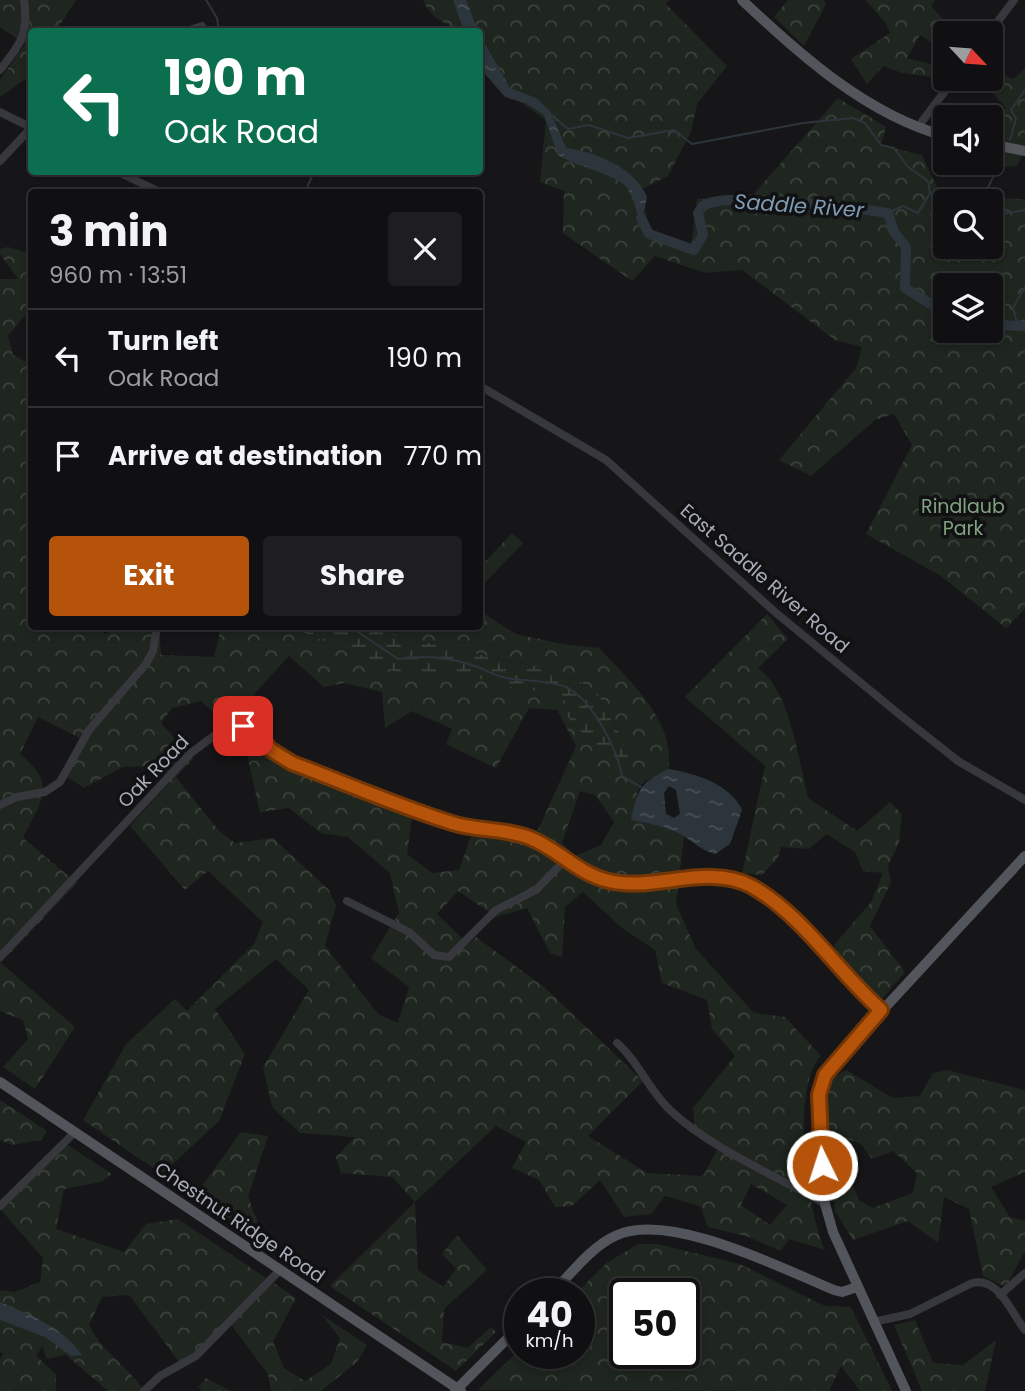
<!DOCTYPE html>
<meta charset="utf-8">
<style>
:root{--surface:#101012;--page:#1e1e20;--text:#f1f3f6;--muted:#9c9d9f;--line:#303032;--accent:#b45309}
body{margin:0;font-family:Poppins,sans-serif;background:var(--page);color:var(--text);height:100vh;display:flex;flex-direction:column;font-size:26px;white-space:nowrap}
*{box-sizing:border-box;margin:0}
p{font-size:23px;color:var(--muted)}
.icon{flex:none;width:38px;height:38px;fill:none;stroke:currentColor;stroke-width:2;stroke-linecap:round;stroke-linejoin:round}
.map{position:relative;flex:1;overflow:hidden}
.side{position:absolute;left:28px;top:189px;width:455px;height:441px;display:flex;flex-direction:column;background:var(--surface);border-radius:7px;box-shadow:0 4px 10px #0003,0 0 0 2px var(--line)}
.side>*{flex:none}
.guide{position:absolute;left:28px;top:28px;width:455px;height:147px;border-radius:7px;box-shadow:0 4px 10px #0003,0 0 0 2px var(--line);background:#0b6e4f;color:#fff;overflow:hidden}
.needle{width:46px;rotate:116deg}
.tools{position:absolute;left:933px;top:21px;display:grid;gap:14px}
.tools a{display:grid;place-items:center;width:70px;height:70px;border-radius:7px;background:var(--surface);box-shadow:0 4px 10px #0003,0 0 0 2px var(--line);font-size:35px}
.speed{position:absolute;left:504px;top:1278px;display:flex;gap:14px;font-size:35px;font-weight:700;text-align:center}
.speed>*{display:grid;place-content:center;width:91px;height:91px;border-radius:50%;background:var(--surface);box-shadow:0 4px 10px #0003,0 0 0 2px var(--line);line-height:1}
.speed small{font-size:18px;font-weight:400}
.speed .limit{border:4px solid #111;border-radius:10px;background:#fff;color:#111}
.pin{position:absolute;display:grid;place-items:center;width:60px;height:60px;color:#fff;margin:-30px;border-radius:14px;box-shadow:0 4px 10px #0006}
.me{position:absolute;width:77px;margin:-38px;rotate:356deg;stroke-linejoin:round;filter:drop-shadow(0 0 5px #0008)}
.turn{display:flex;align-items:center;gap:24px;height:147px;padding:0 21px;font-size:32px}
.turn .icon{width:91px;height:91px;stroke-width:2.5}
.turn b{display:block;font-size:49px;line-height:60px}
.round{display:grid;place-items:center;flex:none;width:74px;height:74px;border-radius:7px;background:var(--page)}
.summary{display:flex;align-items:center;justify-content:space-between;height:119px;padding:0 21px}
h1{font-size:42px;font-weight:700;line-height:52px}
.cta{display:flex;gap:14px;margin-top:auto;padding:14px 21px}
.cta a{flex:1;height:80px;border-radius:7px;background:var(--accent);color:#fff;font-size:28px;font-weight:700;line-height:80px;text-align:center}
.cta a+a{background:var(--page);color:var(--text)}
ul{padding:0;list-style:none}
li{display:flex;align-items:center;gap:21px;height:98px;padding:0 21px;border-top:2px solid var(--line)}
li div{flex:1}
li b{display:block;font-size:26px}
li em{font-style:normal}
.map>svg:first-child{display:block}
.forest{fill:url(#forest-crowns);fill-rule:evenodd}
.wetland{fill:url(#wetland-marsh)}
.water{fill:url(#water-ripples);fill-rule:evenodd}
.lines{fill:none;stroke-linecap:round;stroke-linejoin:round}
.stream{stroke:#2c353c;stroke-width:2}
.river{stroke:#2c353c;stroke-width:10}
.minor{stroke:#37383d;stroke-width:8}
.major{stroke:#53555c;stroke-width:10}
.route-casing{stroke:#753606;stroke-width:18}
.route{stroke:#b45309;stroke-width:12}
.labels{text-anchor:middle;stroke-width:7;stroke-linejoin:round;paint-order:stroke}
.park-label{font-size:19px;fill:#7fa381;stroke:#111113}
.street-label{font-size:19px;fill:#a8adb8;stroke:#111113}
.water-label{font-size:21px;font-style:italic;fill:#7f9bb3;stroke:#111113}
</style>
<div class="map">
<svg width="1025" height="1391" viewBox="0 0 1025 1391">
<defs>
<pattern id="forest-crowns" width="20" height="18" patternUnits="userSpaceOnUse" patternTransform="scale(1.75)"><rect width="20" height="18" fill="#1e261f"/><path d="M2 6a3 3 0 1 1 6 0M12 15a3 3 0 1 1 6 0" fill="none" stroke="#3c433d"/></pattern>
<pattern id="wetland-marsh" width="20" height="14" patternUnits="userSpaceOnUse" patternTransform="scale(1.75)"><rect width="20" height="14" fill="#1e261f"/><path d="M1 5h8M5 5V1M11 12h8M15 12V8" fill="none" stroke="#3c433d"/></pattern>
<pattern id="water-ripples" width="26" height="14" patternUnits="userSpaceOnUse" patternTransform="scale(1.75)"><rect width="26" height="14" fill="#2c353c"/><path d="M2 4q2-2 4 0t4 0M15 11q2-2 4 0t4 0" fill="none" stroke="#485056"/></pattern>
</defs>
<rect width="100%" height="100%" fill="#161618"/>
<path class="forest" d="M0,0H76L56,31L32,32L31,75L0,97V80L25,44L0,27Z
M423,0H669L666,4L727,66L697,104L691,132L668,176L642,189L649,231L691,247L697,199L752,196L838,98L886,127L881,145L922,155L939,191L965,201H945V247H990L988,201L994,198L1025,199V609L1006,628L941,576L866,534L912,445L894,414L875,420L811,476L779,460L856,368L862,347L835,340L742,270L705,273L655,256L632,281L563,233L564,191L540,182L546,120L506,92L480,59V32C457,31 432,22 423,0ZM945,285H990V331H945Z
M788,0H824L826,4L804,46L774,17Z
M865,0H935L931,6L956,33H945V51L920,35L907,58L945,68V79L902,73L883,66L867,84L851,59L890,33L885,22Z
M991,69L1013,79L1025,69V149L1017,166L1001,167L1002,139L991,138V127L1006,108L991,91L971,90L976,79H990Z
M8,247L31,254V308L8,336L13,355L31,364L32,626L97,627L105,634L124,627H159L161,655L214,657L221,627H292L404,676L455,672L502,685L564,696L631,754L596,691L563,673L384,633L373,627L480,626V611L516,634L562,644L599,648C628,679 677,722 668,769L644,782L637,792L643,823L660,824L684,836L676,904L696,949L754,1013L785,1017L821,1056C790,1089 807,1210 825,1250L789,1239L780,1251L749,1237L708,1227L700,1206L665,1196L651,1214L624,1217L600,1180L572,1206L555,1207L539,1180L512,1168L526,1142L496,1126L415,1202L418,1270L443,1287L456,1269L442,1254L457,1235L487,1270L444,1309L442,1342L468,1348L491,1327L496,1332L456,1371L330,1286L415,1202L392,1177L341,1173L336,1157L355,1137L300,1133L272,1107L263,1067L309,990L276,959L215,1009L245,1054L219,1121L162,1174L83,1120L126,1044L175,999L187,1011L254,944L263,922L208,871L185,890L130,826L170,782L156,766L123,767L84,788L66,776L86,741L38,717L20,754C58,785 41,800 23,838L77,883L1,963L75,1027L35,1089L3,1067L28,1039L23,1020L0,1011V279H18L0,254V249ZM289,656L324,687L344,683L382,692L385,728L412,711L452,729L446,744L496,768L529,708L557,710L576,746L538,830L471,836L459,870L432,873L407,854L413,811L288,754L261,731L265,715L254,694ZM201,701L217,716L219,742L247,755L260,812L289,808L321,833L348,837L390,873L399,913L371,958L409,987L398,1023L378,1014L325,946L336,905L328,889L273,838L235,843L219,831L176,777L193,759L161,723L172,708ZM580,791L595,795L614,822L601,845L575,856L562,843ZM458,891L496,917L527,908L550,953L562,957L565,907L583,892L622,928L655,950L662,983L707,1000L712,1029L735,1056L693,1108L695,1130L719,1146L703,1176L647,1173L588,1136L643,1081L544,987L476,937L468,944L437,914ZM751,1184L787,1205L770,1225L741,1205Z
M512,533L523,543L480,588V567Z
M767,614L788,639L758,668C790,690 799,761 808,798L857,831L890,802L902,814L899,843L888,866L891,882L870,926L905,972L882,999L848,973L834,945L871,902L883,873L863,871L855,852L827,834L809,849L781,847L778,858L762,875L742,873L765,766L685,697Z
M846,1070L893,1098L920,1096L933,1073L947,1070L1025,1090V1172L991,1187L1010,1217L1025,1221V1251L1006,1287L983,1276L969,1209L944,1197L938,1243L908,1221L853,1240L835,1211L826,1107L833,1078ZM847,1139L861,1144L872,1159L893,1151L917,1173L913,1193L873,1208L859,1200L840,1155Z
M0,1100L47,1131L41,1140L12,1145L0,1140Z
M241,1132L268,1136L248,1197L266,1243L195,1196Z
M66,1144L112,1174L101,1182L64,1189L56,1229L124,1252L146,1224L178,1219L296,1298L273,1342L284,1368L305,1381L331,1364L340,1338L322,1315L367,1345L357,1362L321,1391H271L268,1374L229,1322L183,1367L129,1295L102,1297L89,1325C102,1352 128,1366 144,1391H108L66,1355L47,1359L42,1346L36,1356L56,1374V1391H0V1359L3,1354L0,1352V1290L15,1292L40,1282L43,1258L1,1210Z
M638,1244H657L740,1264L825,1306L851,1307L892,1391H860L841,1366L829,1391L478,1390L520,1349V1353H579V1293H576L608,1262ZM684,1293V1353H625V1293Z
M915,1320L933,1363L963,1365L996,1340L985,1391H922L894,1325Z
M206,1378L230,1391H202L198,1387Z"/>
<path class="wetland" d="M292,627H373L384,633L563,673L596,691L631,754L618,772L566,715L564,696L502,685L455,672L404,676Z"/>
<path class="water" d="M453,0H466L478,31H464Z
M480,35L510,88L536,98L550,111L566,148C596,152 635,168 647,197L643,215L650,226L644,231C638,217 635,202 628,189C618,174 576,167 558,155L544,115L528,104L505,97L480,68Z
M668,769C694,773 731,784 742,810L730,844L715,854C700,850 693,841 680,834C664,825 649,824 631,820C638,789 639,784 668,769ZM669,786L676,790L680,814L674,818L666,814L664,793Z
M0,1302C30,1315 63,1327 82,1355L71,1356L45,1337L0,1320Z"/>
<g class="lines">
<path class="stream" d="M206,0L217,18L219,32
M553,116L568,129L589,125L628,138L674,130L692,144L803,123L853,118L865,123L881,145L894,148L908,167L928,181L930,193
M1010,140L1016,119L1011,110L1025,90
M305,192L314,172
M981,201L1004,156
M888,213L903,206L918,213L930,193L955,201
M990,216L1025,210
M1018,326L1013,308L1025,287
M349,626L398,659C423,655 448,657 472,665C482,668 492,674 502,677C522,682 547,679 566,687C592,699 617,749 622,776L641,787"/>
<path class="river" d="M641,218L649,234L694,250L703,235L698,213C700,210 702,206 705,205C729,191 856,208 888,213L894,232L906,247L905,288L929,303L945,306
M990,325L1025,326"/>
<path class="minor" d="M184,32L202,26
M989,33L1014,0
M0,70C21,43 29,35 24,0
M0,112L32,128
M918,127L954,79
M0,161L31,128
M118,172L160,192
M480,386L606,460L775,612L900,715L958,761L1025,800
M0,805L17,797L45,792L60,782L89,730L146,664L153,651L157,626
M347,901L409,932L434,955L449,957L496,910L536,890L565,860
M0,957L191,753L219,732L243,726L254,730L270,750L292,763L449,822L530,838L581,871L608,881L633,884L722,878L743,882L760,892L829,951L852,983L881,1010
M617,1043C639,1062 649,1091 671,1111C709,1147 778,1177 825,1204
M0,1206L75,1132
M1000,1295L1025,1273
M873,1322L910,1314L972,1283C999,1276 1011,1313 1025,1330
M144,1391L160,1376L196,1356L279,1271"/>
<path class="major" d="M742,0C799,54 867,115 945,136
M990,144L1025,151
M0,1082L461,1391
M552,1293C571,1274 591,1247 615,1236C668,1210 783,1269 834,1290L842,1292L857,1287
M455,1391L520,1326
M906,1391L833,1232L825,1204L819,1095L832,1065L1025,856"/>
</g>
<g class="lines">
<defs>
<path id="route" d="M243,726L254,730L271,750L292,763C345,783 398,806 452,823C477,831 505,828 530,838C558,849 578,874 609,881C654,892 708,863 751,886C802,914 838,972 881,1010L825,1075L819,1095L822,1165"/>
</defs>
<use href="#route" class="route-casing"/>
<use href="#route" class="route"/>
</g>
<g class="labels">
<g class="park-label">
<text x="963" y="513">Rindlaub<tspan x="963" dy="22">Park</tspan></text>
</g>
<g class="street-label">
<text transform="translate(765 578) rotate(41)" y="7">East Saddle River Road</text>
<text transform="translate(153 771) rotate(-46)" y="7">Oak Road</text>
<text transform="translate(240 1222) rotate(34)" y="7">Chestnut Ridge Road</text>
</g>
<g class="water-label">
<text transform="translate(799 206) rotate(4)" y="7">Saddle River</text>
</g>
</g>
</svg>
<div class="tools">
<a><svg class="needle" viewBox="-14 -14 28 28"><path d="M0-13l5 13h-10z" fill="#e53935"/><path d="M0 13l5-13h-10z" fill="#9c9d9f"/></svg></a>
<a><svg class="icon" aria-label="sound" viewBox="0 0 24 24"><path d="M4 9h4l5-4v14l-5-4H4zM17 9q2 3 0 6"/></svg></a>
<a><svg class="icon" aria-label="search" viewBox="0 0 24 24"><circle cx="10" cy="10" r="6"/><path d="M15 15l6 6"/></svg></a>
<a><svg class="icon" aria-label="layers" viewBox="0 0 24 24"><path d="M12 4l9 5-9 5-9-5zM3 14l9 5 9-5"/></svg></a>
</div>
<div class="speed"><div>40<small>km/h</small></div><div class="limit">50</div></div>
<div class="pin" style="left:243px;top:726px;background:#d93025"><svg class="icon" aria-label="arrive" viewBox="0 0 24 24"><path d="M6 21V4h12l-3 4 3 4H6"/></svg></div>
<svg class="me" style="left:822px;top:1165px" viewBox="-20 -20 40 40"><circle r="17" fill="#b45309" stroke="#fff" stroke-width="3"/><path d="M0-11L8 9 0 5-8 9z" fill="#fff"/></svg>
<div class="guide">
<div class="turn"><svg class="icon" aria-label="left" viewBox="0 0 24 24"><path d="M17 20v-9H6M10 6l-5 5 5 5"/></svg><div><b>190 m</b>Oak Road</div></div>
</div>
<section class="side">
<div class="summary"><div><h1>3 min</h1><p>960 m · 13:51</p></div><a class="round"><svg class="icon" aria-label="close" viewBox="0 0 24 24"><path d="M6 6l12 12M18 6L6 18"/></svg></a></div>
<ul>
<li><svg class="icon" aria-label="left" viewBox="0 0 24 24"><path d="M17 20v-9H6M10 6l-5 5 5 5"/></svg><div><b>Turn left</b><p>Oak Road</p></div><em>190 m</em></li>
<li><svg class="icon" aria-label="arrive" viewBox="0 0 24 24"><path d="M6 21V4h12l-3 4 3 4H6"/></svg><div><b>Arrive at destination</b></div><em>770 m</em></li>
</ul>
<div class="cta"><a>Exit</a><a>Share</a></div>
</section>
</div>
